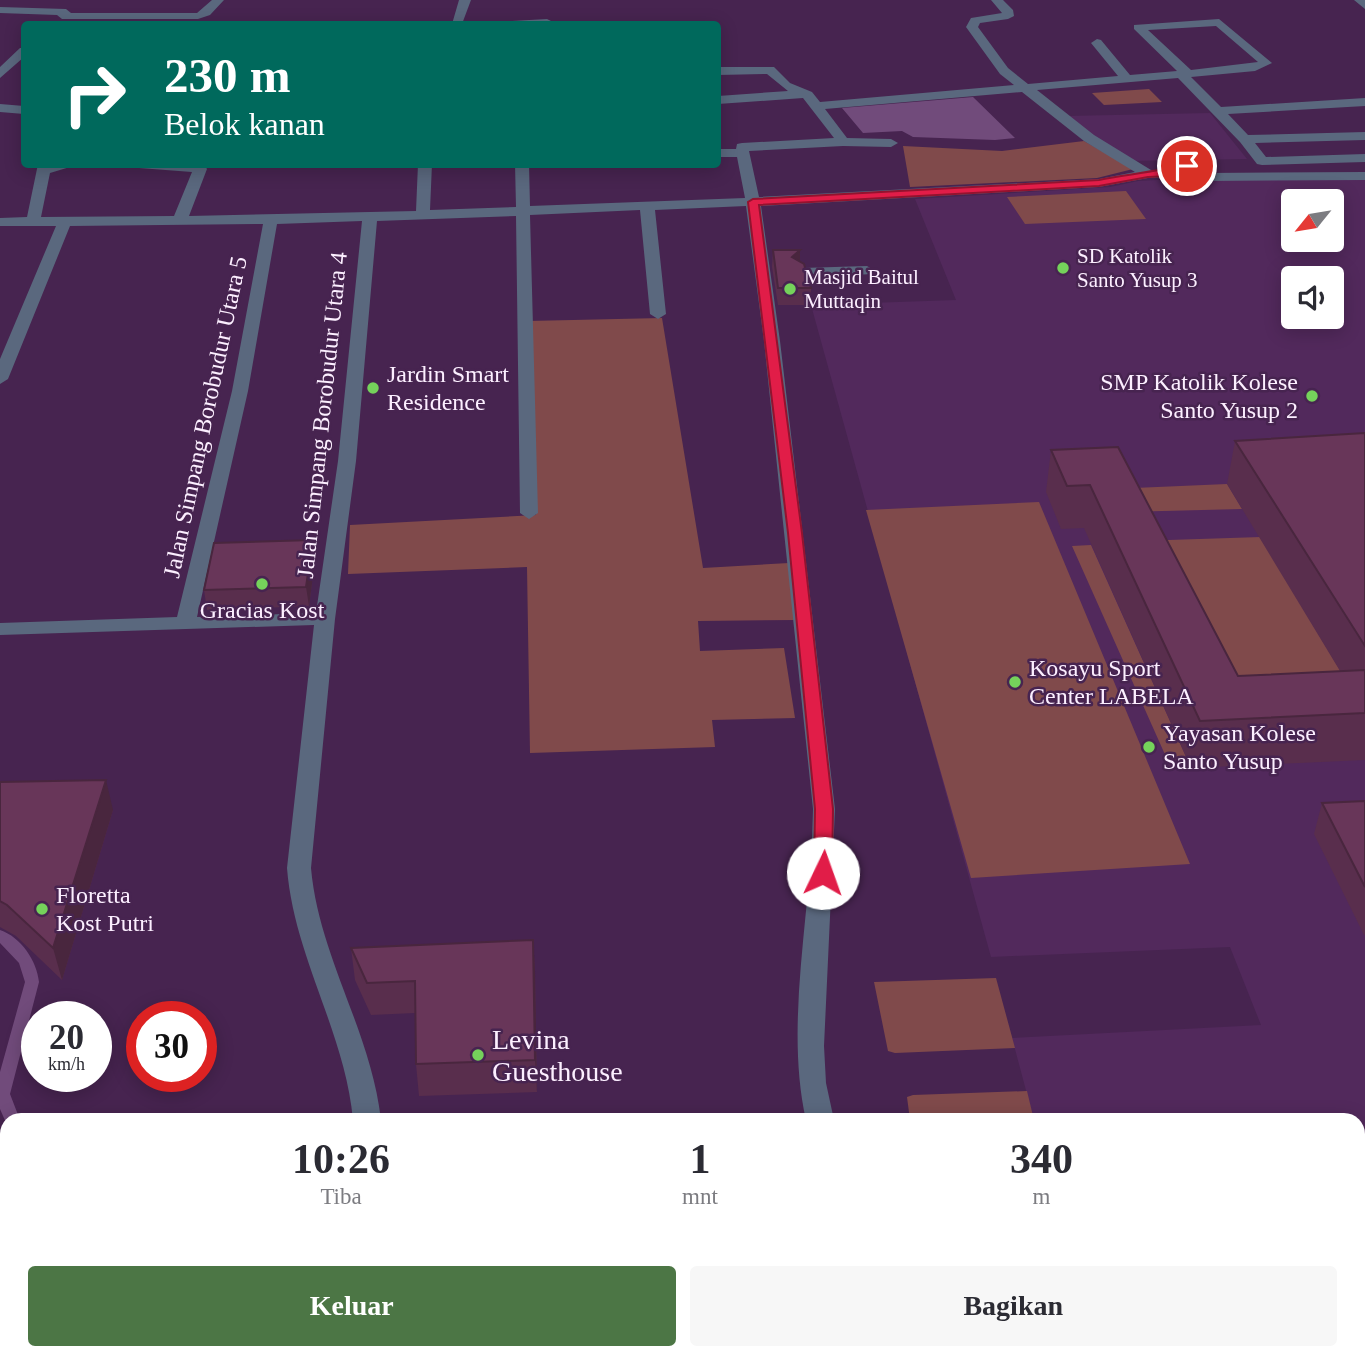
<!DOCTYPE html>
<html lang="id">
<style>
:root{--surface:#fff;--page:#f7f7f7;--text:#2b2b33;--muted:#7c7c81;--accent:#4c7645}
body{margin:0;font-family:Georgia,serif;background:var(--page);color:var(--text);height:100vh;display:flex;flex-direction:column;font-size:26px;white-space:nowrap}
*{box-sizing:border-box;margin:0}
p{font-size:23px;color:var(--muted)}
.icon{flex:none;width:38px;height:38px;fill:none;stroke:currentColor;stroke-width:2;stroke-linecap:round;stroke-linejoin:round}
.map{position:relative;flex:1;overflow:hidden}
.details{position:absolute;left:0px;top:1113px;width:1365px;height:247px;display:flex;flex-direction:column;background:var(--surface);border-radius:21px 21px 0 0;box-shadow:0 4px 18px #0003}
.details>*{flex:none}
.top-card{position:absolute;left:21px;top:21px;width:700px;height:147px;border-radius:7px;box-shadow:0 4px 18px #0003;background:#00695c;color:#fff;overflow:hidden}
.needle{width:46px;rotate:240deg}
.fabs{position:absolute;left:1281px;top:189px;display:grid;gap:14px}
.fabs a{display:grid;place-items:center;width:63px;height:63px;border-radius:7px;background:var(--surface);box-shadow:0 4px 18px #0003;font-size:35px}
.speed{position:absolute;left:21px;top:1001px;display:flex;gap:14px;font-size:35px;font-weight:700;text-align:center}
.speed>*{display:grid;place-content:center;width:91px;height:91px;border-radius:50%;background:var(--surface);box-shadow:0 4px 18px #0003;line-height:1}
.speed small{font-size:18px;font-weight:400}
.speed .limit{border:10px solid #d22;background:#fff;color:#111}
.pin{position:absolute;display:grid;place-items:center;width:60px;height:60px;color:#fff;margin:-30px;border:4px solid #fff;border-radius:50%;box-shadow:0 2px 7px #0007}
.me{position:absolute;width:77px;margin:-38px;rotate:3deg;stroke-linejoin:round;filter:drop-shadow(0 0 5px #0008)}
.turn{display:flex;align-items:center;gap:24px;height:147px;padding:0 28px;font-size:32px}
.turn .icon{width:91px;height:91px;stroke-width:2.5}
.turn b{display:block;font-size:49px;line-height:60px}
.eta{display:flex;justify-content:space-evenly;align-items:center;height:119px;text-align:center}
.eta b{font-size:42px;font-weight:600;line-height:49px}
.cta{display:flex;gap:14px;margin-top:auto;padding:14px 28px}
.cta a{flex:1;height:80px;border-radius:7px;background:var(--accent);color:#fff;font-size:28px;font-weight:600;line-height:80px;text-align:center}
.cta a+a{background:var(--page);color:var(--text)}
.map>svg:first-child{display:block}
.built{fill:#52295c;fill-rule:evenodd}
.green{fill:#804a4b}
.water{fill:#714b7b}
.lines{fill:none;stroke-linecap:round;stroke-linejoin:round}
.stream{fill:#714b7b;fill-rule:evenodd}
.minor{fill:#5a687e;fill-rule:evenodd}
.wall{fill:#592e4d}
.shaded-wall{fill:#49263e}
.building{fill:#683659;stroke:#49263e;stroke-width:2}
.route{fill:#e11d48;stroke:#92132f;stroke-width:2}
.poi-dot{fill:#75d25b;stroke:#472450;stroke-width:2.5}
.labels{text-anchor:middle;stroke-width:5;stroke-linejoin:round;paint-order:stroke}
.far-poi-label{font-size:21px;fill:#fcefff;stroke:#472450;text-anchor:start}
.poi-label{font-size:24px;fill:#fcefff;stroke:#472450;text-anchor:start}
.street-label{font-size:24px;fill:#fcefff;stroke:#472450}
.near-poi-label{font-size:28px;fill:#fcefff;stroke:#472450;text-anchor:start}
</style>
<div class="map">
<svg width="1365" height="1359" viewBox="0 0 1365 1359">
<rect width="100%" height="100%" fill="#472450"/>
<path class="built" d="M1210,113L1247,159L1126,161L1066,116Z
M1176,179H1365V1318H1358V1120H1034L1012,1038L1261,1025L1230,947L991,957L811,305L956,300L915,199L1110,187L1138,181ZM1293,201H1332V240H1293ZM1293,278H1332V317H1293Z"/>
<path class="green" d="M1149,89L1162,102L1104,105L1092,93Z
M1084,141L1133,169L1097,178L910,187L903,146L1002,151Z
M1126,191L1146,219L1025,224L1007,197Z
M662,318L703,568L789,563L796,620L698,621L700,651L784,648L795,718L712,720L715,747L530,753L527,567L348,574L350,525L536,515L528,321Z
M1227,484L1242,509L1123,512L1111,489Z
M1039,502L1190,864L971,878L866,510Z
M1261,537L1365,712L1228,722L1138,541Z
M1091,545L1191,768H1171L1072,546Z
M996,978L1015,1048L895,1053L888,1051L874,982Z
M1027,1091L1034,1120H910L907,1097L913,1095Z
M0,1345H7V1353H145L144,1359H0Z"/>
<path class="water" d="M973,97L1015,138L995,140L913,137L902,131L863,133L842,108Z"/>
<g class="lines">
<path class="stream" d="M0,930C21,937 37,961 39,982L10,1094L20,1120H7V1125L0,1109V1072L25,982L19,963L0,943Z
M583,1353H604L607,1359H586Z"/>
<path class="minor" d="M212,0H224L210,15L198,19H62L57,15L0,13V7L66,9L71,13H197Z
M459,0H471L462,24H452Z
M991,0H1003L1013,10L1014,16L1008,19L980,23L978,27L1008,68L1028,84L1118,76L1091,43L1097,39L1101,40L1130,75L1177,71L1134,29V25L1219,19L1272,63L1255,71L1191,77L1221,107L1365,98V106L1228,114L1248,135L1365,132V140L1255,143L1266,157L1365,154V162L1262,165L1257,164L1240,142L1178,78L1037,90L1094,135L1151,170L1207,173L1365,172V180L1207,181L1172,177L1148,178L1099,187L761,206L780,341L835,809L824,1046L826,1083L834,1120H806C784,1022 812,910 813,809L764,341L746,206L655,210L666,314L658,319L650,314L640,210L530,215L538,513L529,519L520,513L516,216L377,221L356,461L335,619L311,868C319,957 371,1031 381,1120H353C345,1032 294,957 287,868L314,625L0,635V623L177,617L232,391L263,224L70,226L8,379L0,384V359L56,226H0V218L27,217L38,164H80L50,173L41,217L174,216L192,172L139,168L133,164L205,166L207,169L189,216L416,211L418,164H432L430,210L516,207L515,164H529L530,206L745,198L737,157H718V149H736L737,144L742,143L834,138L803,98L718,104V96L788,91L767,74L718,75V67H774L790,83L812,92L820,102L1014,85L1000,74L966,27L971,18L1002,13ZM1216,26L1258,62L1191,70L1148,30ZM1022,92L1084,141L1135,172L1099,179L759,197L749,151L843,146L891,147L898,143L891,139L847,138L825,109ZM362,221L338,461L316,613L197,617L248,391L277,224Z
M1354,0H1365V9Z
M547,19L553,22L551,24H506L512,21Z
M20,48H24V57L0,78V67Z
M0,104L24,106V114L0,112Z
M867,266L875,271L872,274L802,278L794,273L802,268Z
M236,1353H266V1359H236Z
M339,1353H369V1359H339Z
M891,1353H921L922,1359H892Z"/>
</g>
<path class="wall" d="M773,250H800V261L811,288V305H778L772,267Z
M1365,433V760L1191,768L1084,528L1061,529L1046,492L1051,450L1118,447L1238,676L1340,671L1227,484L1235,441Z
M313,540L315,560L309,606L207,610L204,590Z
M0,782L113,810L62,980L16,936L0,927Z
M1365,801V935H1364L1314,834L1322,803Z
M533,940L535,971L537,1092L419,1096L416,1064L415,1013L371,1015L355,980L351,948Z
M929,1353H1045L1044,1359H930Z"/>
<path class="shaded-wall" d="M800,250V266L792,257Z
M313,540L315,560L309,606L306,587Z
M106,780L113,810L62,980L53,948Z
M533,940L535,971L537,1092L535,1060Z
M225,1353H235L234,1359H224Z"/>
<path class="building" d="M773,250H800L792,257L804,264L811,288H778Z
M1365,433V646L1235,441Z
M1118,447L1238,676L1365,670V713L1200,721L1090,485L1067,486L1051,450Z
M313,540L306,587L204,590L214,543Z
M106,780L53,948L7,905L0,901V782Z
M1365,801V887L1322,803Z
M533,940L535,1060L416,1064L415,981L367,983L351,948Z
M138,1353H225L224,1359H137Z"/>
<path class="route" d="M1187,163L1191,164V168L1172,176L1148,177L1099,186L759,205L802,533L833,809L832,873L830,877H817L814,873L815,809L788,533L748,202L753,199L1099,180C1128,174 1159,172 1187,163Z"/>
<g class="poi-dot">
<circle cx="1063" cy="268" r="7"/>
<circle cx="790" cy="289" r="7"/>
<circle cx="373" cy="388" r="7"/>
<circle cx="1312" cy="396" r="7"/>
<circle cx="262" cy="584" r="7"/>
<circle cx="1015" cy="682" r="7"/>
<circle cx="1149" cy="747" r="7"/>
<circle cx="42" cy="909" r="7"/>
<circle cx="478" cy="1055" r="7"/>
</g>
<g class="labels">
<g class="far-poi-label">
<text x="1077" y="263">SD Katolik<tspan x="1077" dy="24">Santo Yusup 3</tspan></text>
<text x="804" y="284">Masjid Baitul<tspan x="804" dy="24">Muttaqin</tspan></text>
</g>
<g class="poi-label">
<text x="387" y="382">Jardin Smart<tspan x="387" dy="28">Residence</tspan></text>
<text x="1298" y="390" text-anchor="end">SMP Katolik Kolese<tspan x="1298" dy="28">Santo Yusup 2</tspan></text>
<text x="262" y="618" text-anchor="middle">Gracias Kost</text>
<text x="1029" y="676">Kosayu Sport<tspan x="1029" dy="28">Center LABELA</tspan></text>
<text x="1163" y="741">Yayasan Kolese<tspan x="1163" dy="28">Santo Yusup</tspan></text>
<text x="56" y="903">Floretta<tspan x="56" dy="28">Kost Putri</tspan></text>
</g>
<g class="street-label">
<text transform="translate(322 415) rotate(-84)" y="8">Jalan Simpang Borobudur Utara 4</text>
<text transform="translate(205 417) rotate(-78)" y="8">Jalan Simpang Borobudur Utara 5</text>
</g>
<g class="near-poi-label">
<text x="492" y="1049">Levina<tspan x="492" dy="32">Guesthouse</tspan></text>
</g>
</g>
</svg>
<div class="fabs">
<a><svg class="needle" viewBox="-14 -14 28 28"><path d="M0-13l5 13h-10z" fill="#e53935"/><path d="M0 13l5-13h-10z" fill="#7c7c81"/></svg></a>
<a><svg class="icon" aria-label="sound" viewBox="0 0 24 24"><path d="M4 9h4l5-4v14l-5-4H4zM17 9q2 3 0 6"/></svg></a>
</div>
<div class="speed"><div>20<small>km/h</small></div><div class="limit">30</div></div>
<div class="pin" style="left:1187px;top:166px;background:#d93025"><svg class="icon" aria-label="arrive" viewBox="0 0 24 24"><path d="M6 21V4h12l-3 4 3 4H6"/></svg></div>
<svg class="me" style="left:823px;top:873px" viewBox="-20 -20 40 40"><circle r="19" fill="#fff"/><path d="M0-13L10 11 0 6-10 11z" fill="#e11d48"/></svg>
<div class="top-card">
<div class="turn"><svg class="icon" aria-label="right" viewBox="0 0 24 24"><path d="M7 20v-9h11M14 6l5 5-5 5"/></svg><div><b>230 m</b>Belok kanan</div></div>
</div>
<section class="details">
<div class="eta">
<div><b>10:26</b><p>Tiba</p></div>
<div><b>1</b><p>mnt</p></div>
<div><b>340</b><p>m</p></div>
</div>
<div class="cta"><a>Keluar</a><a>Bagikan</a></div>
</section>
</div>
